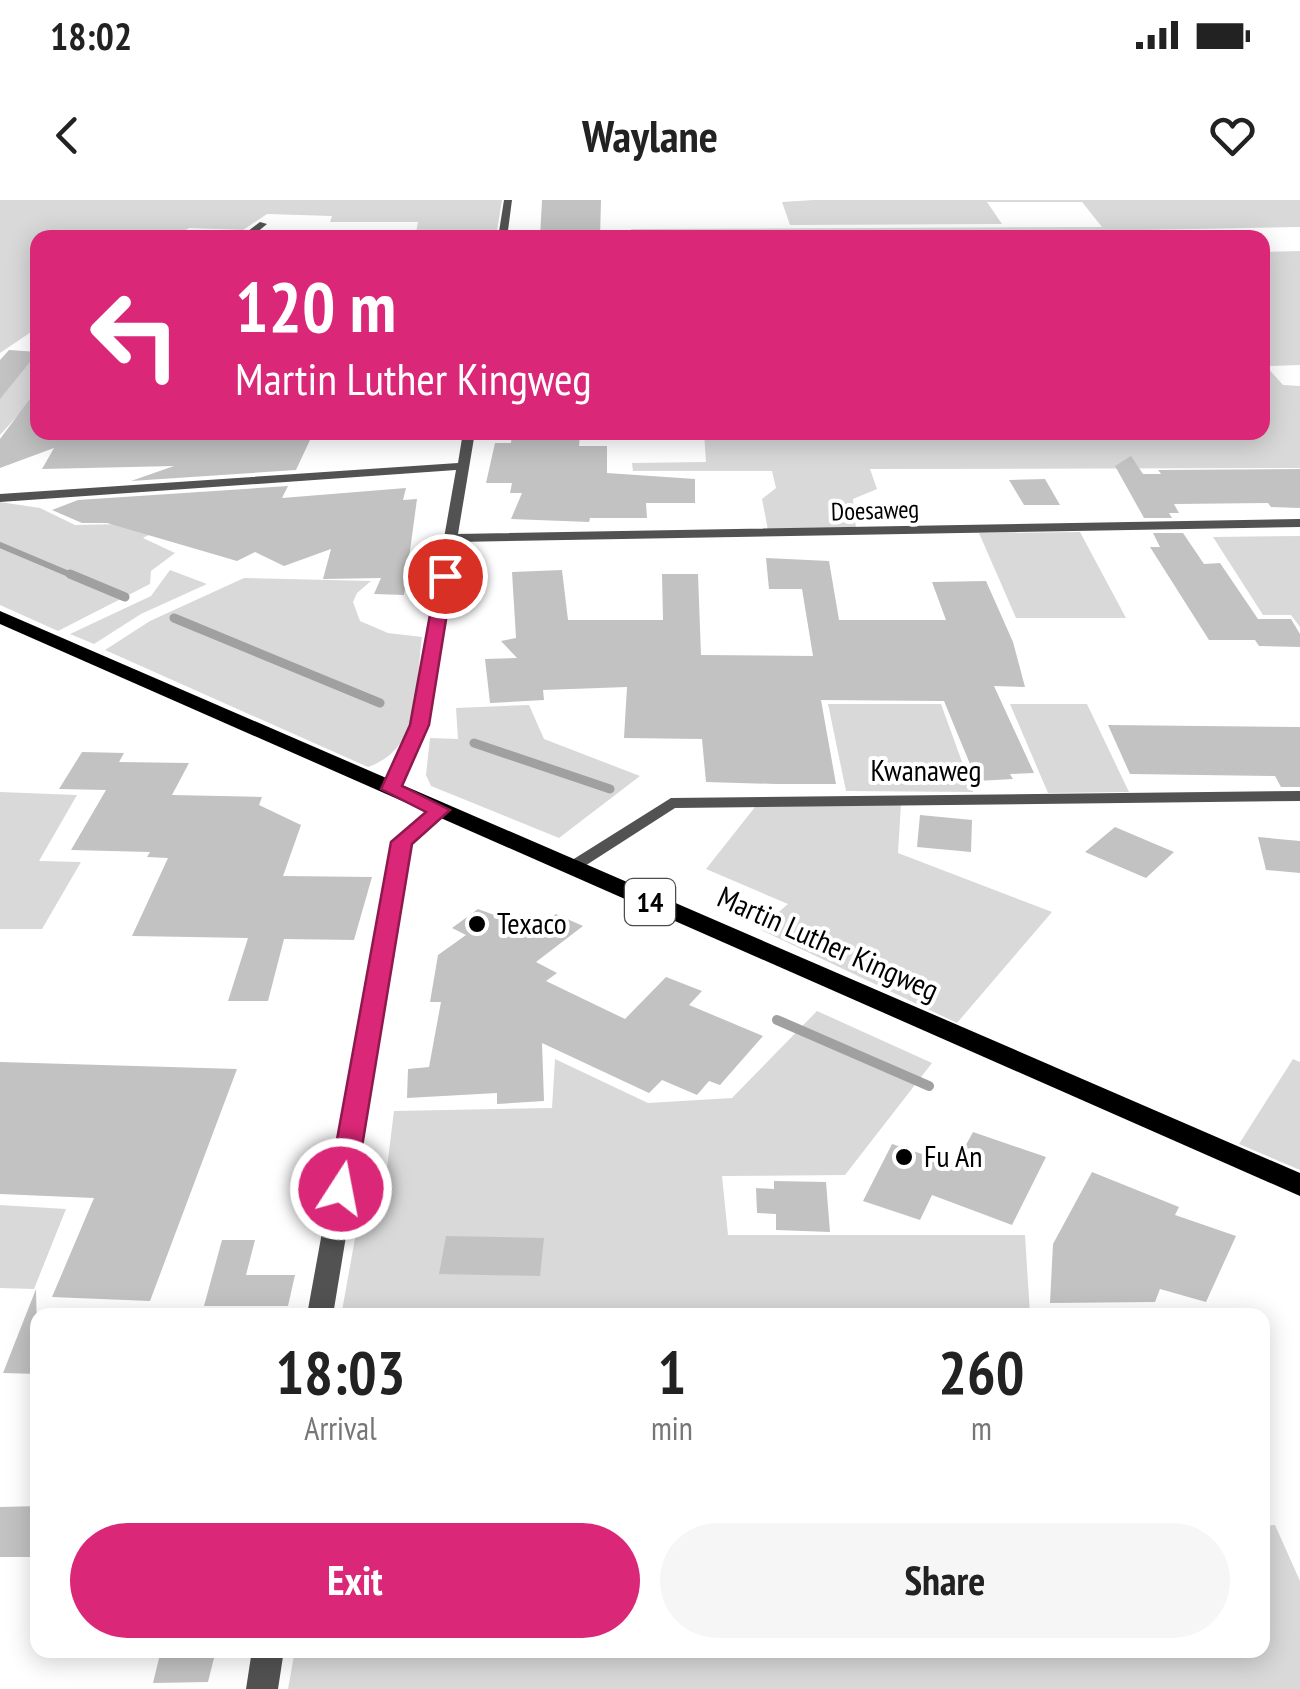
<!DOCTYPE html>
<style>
:root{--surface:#fff;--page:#f6f6f6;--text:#222;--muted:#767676;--accent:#db2777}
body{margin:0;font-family:"PT Sans Narrow",sans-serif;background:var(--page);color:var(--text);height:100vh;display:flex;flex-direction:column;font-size:38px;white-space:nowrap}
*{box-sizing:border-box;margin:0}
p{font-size:32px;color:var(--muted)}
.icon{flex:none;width:55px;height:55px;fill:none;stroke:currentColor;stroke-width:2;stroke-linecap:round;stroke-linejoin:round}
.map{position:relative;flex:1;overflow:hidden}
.details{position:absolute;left:30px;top:1108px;width:1240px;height:350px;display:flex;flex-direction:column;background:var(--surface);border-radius:20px;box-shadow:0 5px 25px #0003}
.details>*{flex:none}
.guide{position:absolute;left:30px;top:30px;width:1240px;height:210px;border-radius:20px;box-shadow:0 5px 25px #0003;background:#db2777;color:#fff;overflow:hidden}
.pin{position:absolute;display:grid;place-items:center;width:85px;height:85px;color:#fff;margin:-42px;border:5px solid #fff;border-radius:50%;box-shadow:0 2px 10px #0007}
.me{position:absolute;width:110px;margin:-55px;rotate:11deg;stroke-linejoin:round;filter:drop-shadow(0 0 8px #0008)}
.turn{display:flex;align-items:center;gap:35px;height:210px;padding:0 40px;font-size:45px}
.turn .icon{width:130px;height:130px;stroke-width:2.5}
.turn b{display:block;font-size:70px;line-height:85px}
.eta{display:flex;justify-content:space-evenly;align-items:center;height:170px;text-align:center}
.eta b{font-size:60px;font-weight:800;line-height:70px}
.cta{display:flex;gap:20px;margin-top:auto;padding:20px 40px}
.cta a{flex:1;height:115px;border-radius:60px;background:var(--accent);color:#fff;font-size:40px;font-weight:800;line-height:115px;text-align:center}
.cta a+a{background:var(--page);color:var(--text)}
.status{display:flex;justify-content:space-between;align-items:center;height:70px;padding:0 50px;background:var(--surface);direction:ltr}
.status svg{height:28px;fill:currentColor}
header{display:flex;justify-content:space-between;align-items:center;height:130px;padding:0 40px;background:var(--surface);font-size:45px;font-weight:800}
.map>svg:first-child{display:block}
.green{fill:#d9d9d9}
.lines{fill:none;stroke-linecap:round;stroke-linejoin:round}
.stream-far2{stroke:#a0a0a0;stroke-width:6}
.stream-far1{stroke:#a0a0a0;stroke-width:9}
.stream{stroke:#a0a0a0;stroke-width:10}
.building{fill:#c2c2c2}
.street{fill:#525252;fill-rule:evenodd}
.primary{fill:#000;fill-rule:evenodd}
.route{fill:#db2777;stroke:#8e194d;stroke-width:2.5}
.poi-dot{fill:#000;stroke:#fff;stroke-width:4}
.labels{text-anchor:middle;stroke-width:8;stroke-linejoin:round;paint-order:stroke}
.far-street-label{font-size:25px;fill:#000;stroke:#fff}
.shield{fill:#fff;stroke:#4c4c4c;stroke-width:2.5}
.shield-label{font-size:28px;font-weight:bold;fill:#000}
.street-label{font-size:30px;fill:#000;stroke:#fff}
.poi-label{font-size:30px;fill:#000;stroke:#fff;text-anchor:start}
</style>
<div class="status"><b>18:02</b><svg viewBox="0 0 49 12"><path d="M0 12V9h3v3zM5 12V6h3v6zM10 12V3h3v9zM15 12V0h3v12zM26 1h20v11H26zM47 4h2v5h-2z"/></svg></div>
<header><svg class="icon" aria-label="back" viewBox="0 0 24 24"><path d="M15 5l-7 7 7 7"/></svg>Waylane<svg class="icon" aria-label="heart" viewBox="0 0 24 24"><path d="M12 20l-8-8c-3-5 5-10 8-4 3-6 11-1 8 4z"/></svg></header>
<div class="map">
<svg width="1300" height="1489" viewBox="0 0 1300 1489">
<rect width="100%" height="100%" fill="#fff"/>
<path class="green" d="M0,0H502L496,37H415L418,22H330L332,16L267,14L243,30L189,28L175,37L38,38L37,128L0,153Z
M814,0H1300V27L1147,30L1153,38H634L631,29L1102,27L1082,2H987L1002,24L790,25L782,2Z
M1300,51V165L1266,166L1283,185L1300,186V268L870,269L877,289L853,299L856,329L768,330L762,299L776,288L772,271H633L632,263L706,262L704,232H1262L1263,52Z
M0,161H38L37,194L0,235Z
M0,302L40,308L75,325L172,323L143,338L175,353L151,371L150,384L58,431L0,405Z
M1080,332L1126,418H1016L979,333Z
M1300,336V427L1291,415H1263L1213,337Z
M170,370L207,384L141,414L94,444L70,434L151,396Z
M244,378L371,381L357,393L353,402L360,421L388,433L422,437C415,486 423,548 368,567L105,450L150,421Z
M828,504H941L973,592L846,591Z
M1010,504H1087L1129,592L1048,593Z
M529,505L544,539L640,576L559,638L431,586L426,575L430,538L458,539L456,508Z
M0,592L77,595L39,661L81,662L42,729H0Z
M901,603L898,653L1052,712L957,823L759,729L788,704L706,669L755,607Z
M817,811L932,863L845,975L722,976L728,1035H1025L1030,1114L342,1111L359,1016H381L394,911L552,908L555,859L648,903L732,898Z
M1293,859L1300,862V970L1239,944Z
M0,1005L66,1009L34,1089L0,1088Z
M1275,1325L1300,1381V1489H288L295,1450H1262L1263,1326Z"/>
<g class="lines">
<path class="stream-far2" d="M0,345L76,377"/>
<path class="stream-far1" d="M70,374L125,397
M174,418L380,503
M474,543L610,589"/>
<path class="stream" d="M777,820L929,886"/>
</g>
<path class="building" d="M542,0H601L600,38H540Z
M9,150L38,152L0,199V160Z
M38,188V232H237L234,239L310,240L296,270L131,281L174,266L42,269L54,248L0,268V239Z
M512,233L580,235L579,246H607V273L695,279V303H646L647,318H590L589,322L511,319L522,293H510L512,283H486L495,243H511Z
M1131,256L1143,274H1161L1158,270L1300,269V308L1271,307L1268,303L1174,304L1179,313H1169L1172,318H1144L1115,266Z
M1045,279L1060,305H1024L1009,280Z
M288,286L282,298L406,288L403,300L417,299L404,395L374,394L381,378L323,379L331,349L284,366L255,352L237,361L107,323H82L52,310L78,300Z
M1153,333H1183L1204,364L1220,363L1258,419H1291L1300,434V447L1259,446L1255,440H1209L1150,347H1160Z
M766,358L829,361L839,420H946L932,382L986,381L1013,442L1025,487L994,486L1034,573L1010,574L1013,579L977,581L944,501L821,500L836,584H776L706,582L702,539L624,538L627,487L543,490L544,500L490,503L485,459L517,458L501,441L516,438L512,372L562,370L568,420H663L662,374H698L701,455L813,456L802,389H769Z
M1108,525L1300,527V587H1281L1275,576L1130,574Z
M82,552L124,553L119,562L189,563L172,595L262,597L259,605L301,625L283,676L372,677L354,740L284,739L268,801H228L248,738L132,736L168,658L147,657L150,652L71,650L106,590L59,589Z
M920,615L972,620L971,652L917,647Z
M1115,627L1174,652L1146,678L1085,652Z
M1258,637L1300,641V673L1266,670Z
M478,709L535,730L556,714L583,726L536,762L557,773L546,781L625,819L666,777L702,791L689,805L763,836L720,885L709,881L697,895L662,880L649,893L542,843L544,901L497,904V893L407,898L408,869L429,867L441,802H430L438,755L466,735L452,728Z
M0,862L237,869L150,1101L52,1097L94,998L0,994Z
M973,932L1046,957L1012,1025L932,995L920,1020L863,1001L892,944L955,965Z
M1092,972L1179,1007L1175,1015L1236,1036L1206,1102L1160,1089L1155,1102L1050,1103L1053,1044Z
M774,981L826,982L830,1032L776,1030V1014L757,1013L756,988L774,989Z
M446,1036L544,1038L540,1076L439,1074Z
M222,1040H255L246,1075H295L288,1106H204Z
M36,1089L38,1174L3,1173Z
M38,1306V1357H0V1307Z
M161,1450H216L208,1482L153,1483Z"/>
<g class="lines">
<path class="street" d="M504,0H512L507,38H498Z
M260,22L267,24L250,38H239Z
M463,232H475L458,334L1300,319V327L457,342L427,525L399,589L390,594L381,589L411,525L456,270L0,302V294L458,263Z
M1300,591V601L675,608L577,671H563L561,667L671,598Z
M440,605L446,606L449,610L446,614L411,643L333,1115H307L393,641L434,606Z
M252,1450H284L278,1489H246Z"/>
<path class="primary" d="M0,411L1300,973V996L0,424Z"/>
</g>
<path class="route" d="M445,371L453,376L429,525L402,586L450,610L412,644L355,989L351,996H332L328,989L391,642L426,612L381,589L410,525L437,376Z"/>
<g class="poi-dot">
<circle cx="477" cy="724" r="10"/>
<circle cx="904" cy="957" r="10"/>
</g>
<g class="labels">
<g class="far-street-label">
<text transform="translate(875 310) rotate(-2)" y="9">Doesaweg</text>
</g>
<rect class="shield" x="625" y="679" width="50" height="46" rx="8"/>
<g class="shield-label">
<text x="650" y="712">14</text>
</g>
<g class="street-label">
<text x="926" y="581">Kwanaweg</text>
<text transform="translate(828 744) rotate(24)" y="10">Martin Luther Kingweg</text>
</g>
<g class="poi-label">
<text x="497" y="734">Texaco</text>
<text x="924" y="967">Fu An</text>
</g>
</g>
</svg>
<div class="pin" style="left:445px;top:376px;background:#d93025"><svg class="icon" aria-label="arrive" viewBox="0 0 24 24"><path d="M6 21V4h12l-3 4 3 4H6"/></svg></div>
<svg class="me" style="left:341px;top:989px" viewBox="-20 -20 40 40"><circle r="17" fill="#db2777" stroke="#fff" stroke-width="3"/><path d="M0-11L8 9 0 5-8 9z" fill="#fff"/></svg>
<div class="guide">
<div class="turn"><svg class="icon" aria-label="left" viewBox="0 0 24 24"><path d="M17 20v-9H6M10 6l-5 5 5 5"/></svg><div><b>120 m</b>Martin Luther Kingweg</div></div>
</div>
<section class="details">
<div class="eta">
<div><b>18:03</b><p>Arrival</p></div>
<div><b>1</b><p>min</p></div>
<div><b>260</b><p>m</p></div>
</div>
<div class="cta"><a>Exit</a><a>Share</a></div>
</section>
</div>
